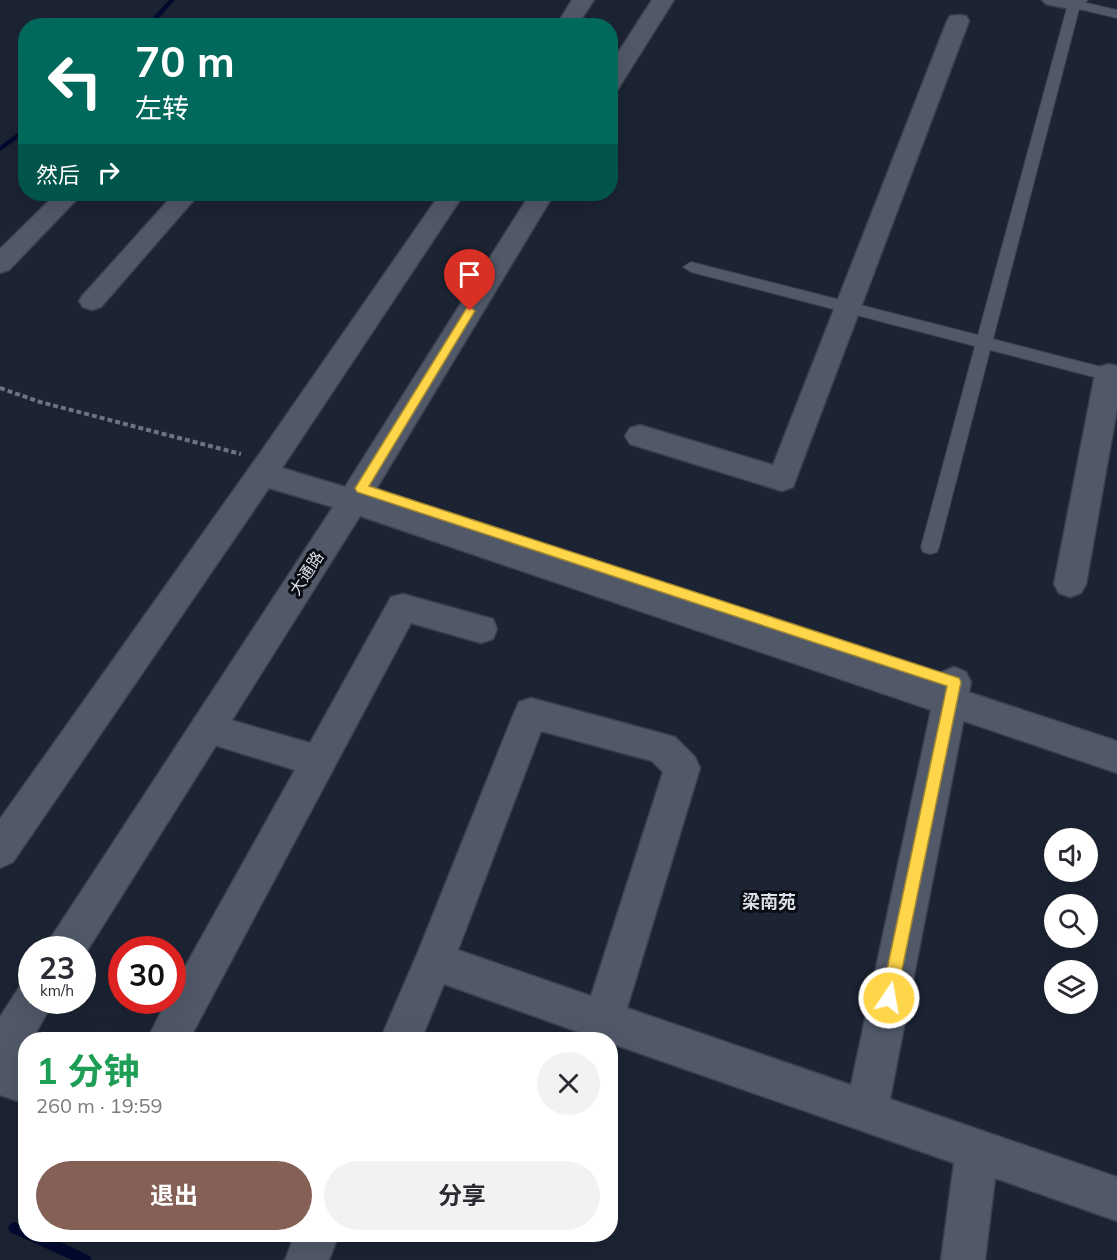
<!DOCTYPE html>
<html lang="zh">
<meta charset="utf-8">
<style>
:root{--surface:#fff;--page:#f2f2f3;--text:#2b2b33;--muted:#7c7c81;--accent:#856056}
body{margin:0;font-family:Mulish,"Noto Sans SC",sans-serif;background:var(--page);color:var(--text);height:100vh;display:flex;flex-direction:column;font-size:22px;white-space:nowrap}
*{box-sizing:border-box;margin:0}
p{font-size:20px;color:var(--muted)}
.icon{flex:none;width:33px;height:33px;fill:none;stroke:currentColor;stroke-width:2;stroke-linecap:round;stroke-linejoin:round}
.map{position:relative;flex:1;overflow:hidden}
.panel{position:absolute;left:18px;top:1032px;width:600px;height:210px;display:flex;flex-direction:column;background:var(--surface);border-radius:24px;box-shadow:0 6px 24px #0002}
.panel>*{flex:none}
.top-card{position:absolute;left:18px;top:18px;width:600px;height:183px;border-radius:24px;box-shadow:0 6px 24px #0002;background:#00695c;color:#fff;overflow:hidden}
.buttons{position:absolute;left:1044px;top:828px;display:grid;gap:12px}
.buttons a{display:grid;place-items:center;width:54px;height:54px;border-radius:50%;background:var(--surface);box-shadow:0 6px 24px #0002;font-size:30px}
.speed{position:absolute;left:18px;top:936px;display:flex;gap:12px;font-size:30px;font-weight:700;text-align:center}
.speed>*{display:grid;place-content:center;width:78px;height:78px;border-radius:50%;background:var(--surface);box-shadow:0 6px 24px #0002;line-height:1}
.speed small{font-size:15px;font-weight:400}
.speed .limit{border:9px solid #d22;background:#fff;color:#111}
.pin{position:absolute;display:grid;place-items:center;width:51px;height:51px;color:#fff;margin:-62px -26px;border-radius:50% 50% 50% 0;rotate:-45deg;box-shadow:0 0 6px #0007}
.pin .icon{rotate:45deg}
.me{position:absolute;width:66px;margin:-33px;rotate:12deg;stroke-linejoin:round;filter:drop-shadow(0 0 4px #0008)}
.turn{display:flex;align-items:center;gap:21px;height:126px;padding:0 18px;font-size:27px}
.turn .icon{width:78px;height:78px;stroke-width:2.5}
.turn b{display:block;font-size:42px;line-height:51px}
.then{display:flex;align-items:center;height:57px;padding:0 18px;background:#0003;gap:12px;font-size:22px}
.round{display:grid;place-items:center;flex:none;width:63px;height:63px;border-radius:32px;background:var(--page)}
.head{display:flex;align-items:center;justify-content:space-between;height:102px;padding:0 18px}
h1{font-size:36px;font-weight:700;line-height:45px;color:#1e9e55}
.cta{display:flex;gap:12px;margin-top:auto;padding:12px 18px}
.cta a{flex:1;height:69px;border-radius:36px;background:var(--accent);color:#fff;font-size:24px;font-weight:700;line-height:69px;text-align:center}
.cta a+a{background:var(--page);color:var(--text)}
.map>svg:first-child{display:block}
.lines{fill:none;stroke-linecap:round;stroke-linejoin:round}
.stream{fill:#020a30;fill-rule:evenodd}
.service-casing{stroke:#3a3f4b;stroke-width:2}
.minor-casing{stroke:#3a3f4b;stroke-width:3}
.tertiary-casing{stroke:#3a3f4b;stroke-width:3}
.path{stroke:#6d7380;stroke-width:4;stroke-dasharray:5 3;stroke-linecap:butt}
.service{fill:#515969;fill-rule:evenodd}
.minor{fill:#515969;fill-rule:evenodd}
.tertiary{fill:#515969;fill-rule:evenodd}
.route{fill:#ffd54a;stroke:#a68a30;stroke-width:1.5}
.labels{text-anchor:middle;stroke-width:6;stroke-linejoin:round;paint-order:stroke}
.street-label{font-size:16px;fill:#dadfe9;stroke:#0a0d13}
.neighbourhood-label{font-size:18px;font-weight:bold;fill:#dadfe9;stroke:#0a0d13}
</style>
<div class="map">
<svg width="1117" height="1260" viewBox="0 0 1117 1260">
<rect width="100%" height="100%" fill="#1c2332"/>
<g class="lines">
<path class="stream" d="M169,0H175L152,26H145Z
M26,127V133L0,151V146Z
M14,1222L26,1227V1234H44L90,1256L92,1260H72L10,1232L8,1228L10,1224Z"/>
<defs>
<path id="service" d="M1074,0L1117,10V18L1079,9L993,339L1117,371V383L990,350L939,547L937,552L930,554L923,552L921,547L975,346L691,272L683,267L691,262L978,335L1068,4Z"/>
<path id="minor" d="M1042,0H1087L1082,9L1074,10L1046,4Z
M958,15L966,16L969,21L793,487L782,491L630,444L625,436L630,428L640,425L773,465L947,21L950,16Z
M56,194H82L9,270L0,273V249Z
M174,194H199L101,307L92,310L83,307L79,301L83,295Z
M1109,364L1117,366V409L1086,584L1081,593L1070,597L1059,593L1054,584L1095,374L1099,367Z
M403,594L493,619L497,629L493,639L481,643L411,623L189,1040H147L167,1000H172V990L295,770L195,739L190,728L195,717L207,713L310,743L391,597Z
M954,667L966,672L971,682L890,1099L1117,1177V1221L995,1178L985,1260H941L954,1163L610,1043V1040H601L444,984L421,1040H380L418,952L514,713L519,702L531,698L675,737L695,757L700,768L627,1008L851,1085L937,682L942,672ZM541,731L652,761L663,772L591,996L458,950Z
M0,1053L26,1062V1104L0,1095Z
M295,1234H339L329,1260H285Z"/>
<path id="tertiary" d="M572,0H594L577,26H556Z
M652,0H674L618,89L610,91V65Z
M440,194H464L282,468L345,487L530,194H554L372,496L1117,741V773L360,516L82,959V950H47L52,936L333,507L269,488L13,862L0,868V819L260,453Z
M32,981V1000H54L32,1040H26C26,1059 17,1067 0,1074V1017L20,986Z"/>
</defs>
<use href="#service" class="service-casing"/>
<use href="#minor" class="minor-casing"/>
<use href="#tertiary" class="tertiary-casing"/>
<path class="path" d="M0,388L40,402L241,454"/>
<use href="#service" class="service"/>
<use href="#minor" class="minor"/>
<use href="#tertiary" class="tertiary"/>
</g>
<path class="route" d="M470,307L475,311L369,486L959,678L961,682L895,1004L889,1006L883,1004L881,998L947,686L357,492L355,488L357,485L466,309Z"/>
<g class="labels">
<g class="street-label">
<text transform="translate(306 573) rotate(-57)" y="6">大通路</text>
</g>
<g class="neighbourhood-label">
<text x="769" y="908">梁南苑</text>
</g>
</g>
</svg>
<div class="buttons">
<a><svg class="icon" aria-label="sound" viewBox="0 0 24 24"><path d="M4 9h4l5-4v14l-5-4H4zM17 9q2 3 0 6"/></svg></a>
<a><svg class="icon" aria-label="search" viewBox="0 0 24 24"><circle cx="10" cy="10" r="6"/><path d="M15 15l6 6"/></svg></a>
<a><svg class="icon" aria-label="layers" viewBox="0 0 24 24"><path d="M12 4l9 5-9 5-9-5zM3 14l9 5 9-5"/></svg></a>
</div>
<div class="speed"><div>23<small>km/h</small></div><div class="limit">30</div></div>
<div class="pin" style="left:470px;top:311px;background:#d93025"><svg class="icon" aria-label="arrive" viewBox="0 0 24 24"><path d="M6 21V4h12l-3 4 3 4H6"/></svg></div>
<svg class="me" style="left:889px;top:998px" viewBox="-20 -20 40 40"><circle r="17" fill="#ffd54a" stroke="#fff" stroke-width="3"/><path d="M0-11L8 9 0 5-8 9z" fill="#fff"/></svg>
<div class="top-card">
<div class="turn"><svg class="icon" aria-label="left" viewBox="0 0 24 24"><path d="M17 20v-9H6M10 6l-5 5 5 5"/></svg><div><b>70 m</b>左转</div></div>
<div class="then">然后<svg class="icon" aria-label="right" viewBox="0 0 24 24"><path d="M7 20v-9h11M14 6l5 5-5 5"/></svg></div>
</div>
<section class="panel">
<div class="head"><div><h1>1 分钟</h1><p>260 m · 19:59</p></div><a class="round"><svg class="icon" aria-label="close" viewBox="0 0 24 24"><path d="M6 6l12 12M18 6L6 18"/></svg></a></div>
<div class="cta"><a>退出</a><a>分享</a></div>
</section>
</div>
